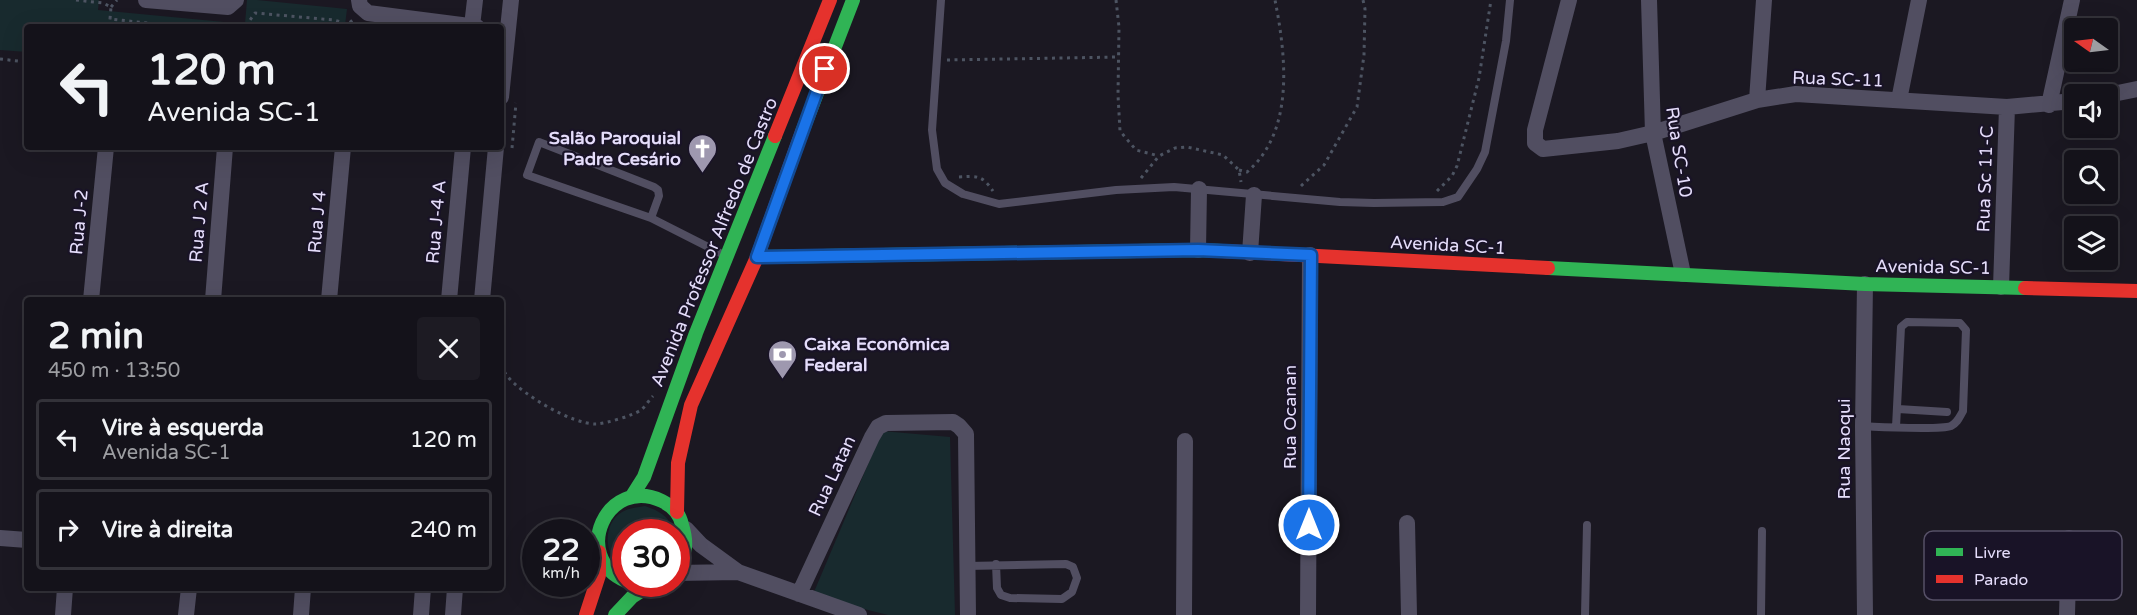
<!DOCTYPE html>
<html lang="pt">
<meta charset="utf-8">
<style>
:root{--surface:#14121a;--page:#1d1b23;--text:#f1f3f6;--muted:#9d9ea2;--line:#333239}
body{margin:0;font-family:"Varela Round",sans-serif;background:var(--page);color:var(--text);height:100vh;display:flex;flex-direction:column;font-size:22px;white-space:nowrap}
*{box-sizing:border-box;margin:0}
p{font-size:20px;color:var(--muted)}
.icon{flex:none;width:33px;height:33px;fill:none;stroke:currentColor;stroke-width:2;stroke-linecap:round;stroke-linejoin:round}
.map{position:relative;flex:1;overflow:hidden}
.details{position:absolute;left:24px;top:297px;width:480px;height:294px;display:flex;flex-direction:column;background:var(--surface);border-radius:6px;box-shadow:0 6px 24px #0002,0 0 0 2px var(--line)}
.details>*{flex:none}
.top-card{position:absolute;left:24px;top:24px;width:480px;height:126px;border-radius:6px;box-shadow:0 6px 24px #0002,0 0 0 2px var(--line);background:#14121a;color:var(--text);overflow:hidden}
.needle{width:39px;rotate:284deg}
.buttons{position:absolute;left:2064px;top:18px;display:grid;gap:12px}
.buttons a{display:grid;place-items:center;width:54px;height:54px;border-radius:6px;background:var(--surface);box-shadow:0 6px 24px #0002,0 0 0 2px var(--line);font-size:30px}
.speed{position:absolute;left:522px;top:519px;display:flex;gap:12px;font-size:30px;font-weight:700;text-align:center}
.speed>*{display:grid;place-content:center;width:78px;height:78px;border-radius:50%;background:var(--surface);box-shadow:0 6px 24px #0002,0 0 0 2px var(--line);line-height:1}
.speed small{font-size:15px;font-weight:400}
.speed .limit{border:9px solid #d22;background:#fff;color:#111}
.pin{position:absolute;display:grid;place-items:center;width:51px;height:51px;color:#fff;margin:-26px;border:3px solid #fff;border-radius:50%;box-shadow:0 2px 6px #0007}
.me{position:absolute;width:66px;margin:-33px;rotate:0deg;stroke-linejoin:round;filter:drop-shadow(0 0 4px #0008)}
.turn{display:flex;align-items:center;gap:21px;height:126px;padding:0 24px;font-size:27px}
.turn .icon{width:78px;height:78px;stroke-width:2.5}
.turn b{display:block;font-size:42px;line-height:51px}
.round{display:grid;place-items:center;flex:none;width:63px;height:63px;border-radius:6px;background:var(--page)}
.head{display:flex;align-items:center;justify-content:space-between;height:102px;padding:0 24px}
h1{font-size:36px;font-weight:700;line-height:45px}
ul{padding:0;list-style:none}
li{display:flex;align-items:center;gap:18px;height:81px;margin:0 12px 9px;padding:0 12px;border:3px solid var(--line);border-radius:6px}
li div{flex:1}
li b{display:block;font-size:22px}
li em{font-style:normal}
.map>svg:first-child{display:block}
.green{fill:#182a2e}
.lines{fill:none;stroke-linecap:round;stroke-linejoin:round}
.path{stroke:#4d5462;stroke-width:3;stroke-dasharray:3 4.5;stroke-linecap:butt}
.lane{stroke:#514e61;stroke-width:8}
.street{stroke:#514e61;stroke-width:16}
.fast{stroke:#30b455;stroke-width:14}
.jam{stroke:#e5322d;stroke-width:14}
.route-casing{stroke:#114b97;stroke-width:15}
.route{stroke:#1a73e8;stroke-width:10}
.labels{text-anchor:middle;stroke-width:4.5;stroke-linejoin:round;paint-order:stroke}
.street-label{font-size:18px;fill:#e5ddfb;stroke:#191327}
.poi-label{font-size:18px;font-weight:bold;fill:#e5ddfb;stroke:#191327;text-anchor:end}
.key{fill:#191327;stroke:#565067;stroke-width:1.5}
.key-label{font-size:16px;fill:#e5ddfb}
</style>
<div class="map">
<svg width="2137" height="615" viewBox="0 0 2137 615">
<rect width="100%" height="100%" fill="#1b1822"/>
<path class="green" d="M0,0H99L98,10L245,24L247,0H257L347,9L345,25L361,27H27V52L0,50Z
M882,431L950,437L955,615H888L864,609L814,592Z
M645,506C660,511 670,517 674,532H626L625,571C604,560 601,524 622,512C629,508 638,507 645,506Z"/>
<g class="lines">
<path class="path" d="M76,0L103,3L111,7L110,19L184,27
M1116,0L1119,27L1118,95L1120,131L1136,150L1159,156
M111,7L117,0
M109,27L110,19
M248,27L250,20L255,13L334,20L341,22L344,27
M344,27L354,19
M0,59L27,62
M947,60L1119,57
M512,148L516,103
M1239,170L1247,172C1295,131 1286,56 1275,0
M959,177C978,176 982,175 993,191
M1141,178L1159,156L1175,148L1187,147L1223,155L1239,170L1241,182
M1301,186L1324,165L1357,107L1364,55L1365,9L1363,0
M1437,191L1452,176L1457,166L1479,78L1491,0
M501,365C503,369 505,374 508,377C523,395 573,425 597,424C607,423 632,416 641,410C645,407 649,400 653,396"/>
<path class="lane" d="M941,0L932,130L937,169L945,183L963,194L999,204L1116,190L1174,187L1340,202L1374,203L1443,202L1458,197L1477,169L1485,152L1506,41L1510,0
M539,142L654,187L658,190L659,196L651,218L527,175Z
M651,218L726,256
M1898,409L1947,412
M1863,426C1878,427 1940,430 1951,426C1958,422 1959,418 1963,411L1966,330L1960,323L1907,322L1901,327L1896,427
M967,566L1066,564L1073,567L1077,578L1072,592L1062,599L1010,598L1001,595L997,588L996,564
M1585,615L1587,525
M1761,615L1762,531"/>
<path class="street" d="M146,0L228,7L236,0
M359,0L360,6L368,13L477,27
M1569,0L1535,130V143L1543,149L1618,141L1653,133L1757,100L1796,94L2007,107L2074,101
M1649,0L1653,133L1683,274
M472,26L475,0
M2108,95L2137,89
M501,97L511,0
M1757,100L1764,0
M1899,100L1919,0
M2049,105L2072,0
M1198,250L1199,189
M1250,253L1254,195
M1865,284L1863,426L1865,615
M2001,287L2007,107
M91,300L106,147
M213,300L225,147
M329,300L343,147
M449,300L463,147
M482,300L496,147
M1407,523L1409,615
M686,529L701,545L738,572L859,615
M0,538L27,540
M676,573L738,572
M799,594L872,437L878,427L886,423L953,422L959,426L966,434L968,615
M63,615L65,588
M186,615L189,588
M301,615L303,588
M421,615L423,588
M453,615L455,588
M1184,615L1185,441
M1308,615L1310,255
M2067,615L2069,538"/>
<path class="fast" d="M802,132L853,0
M757,257L1198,250L1222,251
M1548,268L1865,284L2025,288
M632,496L644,477L696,333L775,136
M626,581C570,557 607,475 662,501C672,506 680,514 682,525C687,541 687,554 676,568
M615,615L632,597L652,584"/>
<path class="jam" d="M775,136L830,0
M1222,251L1548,268
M2025,288L2137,291
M677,512L678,463L691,405L757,257L802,132
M586,615L599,575V552"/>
</g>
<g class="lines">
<defs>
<path id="route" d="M825,69L757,257L1198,250L1311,255L1309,525"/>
</defs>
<use href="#route" class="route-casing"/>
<use href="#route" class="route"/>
</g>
<defs>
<symbol id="church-pin" viewBox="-11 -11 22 30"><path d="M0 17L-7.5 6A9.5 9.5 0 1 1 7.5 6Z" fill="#9e98af" stroke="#191327"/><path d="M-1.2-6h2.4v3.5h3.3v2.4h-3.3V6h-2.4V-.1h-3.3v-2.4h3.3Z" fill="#fff"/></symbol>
<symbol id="bank-pin" viewBox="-11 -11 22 30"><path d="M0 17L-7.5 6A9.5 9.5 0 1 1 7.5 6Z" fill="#9e98af" stroke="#191327"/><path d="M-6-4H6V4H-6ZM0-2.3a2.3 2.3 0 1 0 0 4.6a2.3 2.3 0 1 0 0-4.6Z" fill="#fff"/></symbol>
</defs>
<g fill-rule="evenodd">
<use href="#church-pin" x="686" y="132" width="33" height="45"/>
<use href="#bank-pin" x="766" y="338" width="33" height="45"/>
</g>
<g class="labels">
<g class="street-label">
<text transform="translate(1838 79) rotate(2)" y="6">Rua SC-11</text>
<text transform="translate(1679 152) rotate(81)" y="6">Rua SC-10</text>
<text transform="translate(1985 179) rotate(-88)" y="6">Rua Sc 11-C</text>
<text transform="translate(79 222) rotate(-85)" y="6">Rua J-2</text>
<text transform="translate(199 222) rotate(-85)" y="6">Rua J 2 A</text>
<text transform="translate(317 222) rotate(-85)" y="6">Rua J 4</text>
<text transform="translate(436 222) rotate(-85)" y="6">Rua J-4 A</text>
<text transform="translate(714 242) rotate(-68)" y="6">Avenida Professor Alfredo de Castro</text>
<text transform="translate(1448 245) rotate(3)" y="6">Avenida SC-1</text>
<text transform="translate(1933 267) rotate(1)" y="6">Avenida SC-1</text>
<text transform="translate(1290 417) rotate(-90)" y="6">Rua Ocanan</text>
<text transform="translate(1844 449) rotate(-90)" y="6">Rua Naoqui</text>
<text transform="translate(832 476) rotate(-65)" y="6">Rua Latan</text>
</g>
<g class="poi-label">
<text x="681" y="144">Salão Paroquial<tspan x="681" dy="21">Padre Cesário</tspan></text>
<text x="804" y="350" text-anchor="start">Caixa Econômica<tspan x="804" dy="21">Federal</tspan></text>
</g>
</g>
<rect x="1924" y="531" width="198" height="69" rx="9" class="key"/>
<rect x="1936" y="548" width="27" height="8" fill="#30b455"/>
<rect x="1936" y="575" width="27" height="8" fill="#e5322d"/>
<g class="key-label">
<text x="1974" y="558">Livre</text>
<text x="1974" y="585">Parado</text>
</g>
</svg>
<div class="buttons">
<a><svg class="needle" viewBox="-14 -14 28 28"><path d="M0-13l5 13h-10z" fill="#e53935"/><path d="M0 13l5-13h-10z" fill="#9d9ea2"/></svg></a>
<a><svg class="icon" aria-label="sound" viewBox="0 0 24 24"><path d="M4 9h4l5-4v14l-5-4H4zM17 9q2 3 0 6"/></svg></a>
<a><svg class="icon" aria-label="search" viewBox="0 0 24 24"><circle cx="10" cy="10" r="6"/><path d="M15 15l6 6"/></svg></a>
<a><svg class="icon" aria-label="layers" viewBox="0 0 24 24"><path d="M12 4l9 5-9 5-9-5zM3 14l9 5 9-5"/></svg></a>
</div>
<div class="speed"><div>22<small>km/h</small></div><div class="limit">30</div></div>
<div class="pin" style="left:825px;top:69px;background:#d93025"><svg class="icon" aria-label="arrive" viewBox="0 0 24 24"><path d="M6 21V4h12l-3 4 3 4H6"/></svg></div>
<svg class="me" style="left:1309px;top:525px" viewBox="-20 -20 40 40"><circle r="17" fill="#1a73e8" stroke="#fff" stroke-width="3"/><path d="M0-11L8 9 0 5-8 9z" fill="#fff"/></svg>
<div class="top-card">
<div class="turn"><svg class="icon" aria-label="left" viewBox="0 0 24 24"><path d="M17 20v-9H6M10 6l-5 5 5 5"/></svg><div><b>120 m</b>Avenida SC-1</div></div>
</div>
<section class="details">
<div class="head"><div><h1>2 min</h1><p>450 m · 13:50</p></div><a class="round"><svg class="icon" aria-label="close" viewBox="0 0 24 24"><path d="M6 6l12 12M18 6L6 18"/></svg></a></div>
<ul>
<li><svg class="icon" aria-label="left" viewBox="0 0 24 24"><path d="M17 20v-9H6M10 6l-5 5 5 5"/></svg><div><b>Vire à esquerda</b><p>Avenida SC-1</p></div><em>120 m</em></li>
<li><svg class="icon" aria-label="right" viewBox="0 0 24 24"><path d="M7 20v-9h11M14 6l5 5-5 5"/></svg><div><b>Vire à direita</b></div><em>240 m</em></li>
</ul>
</section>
</div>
